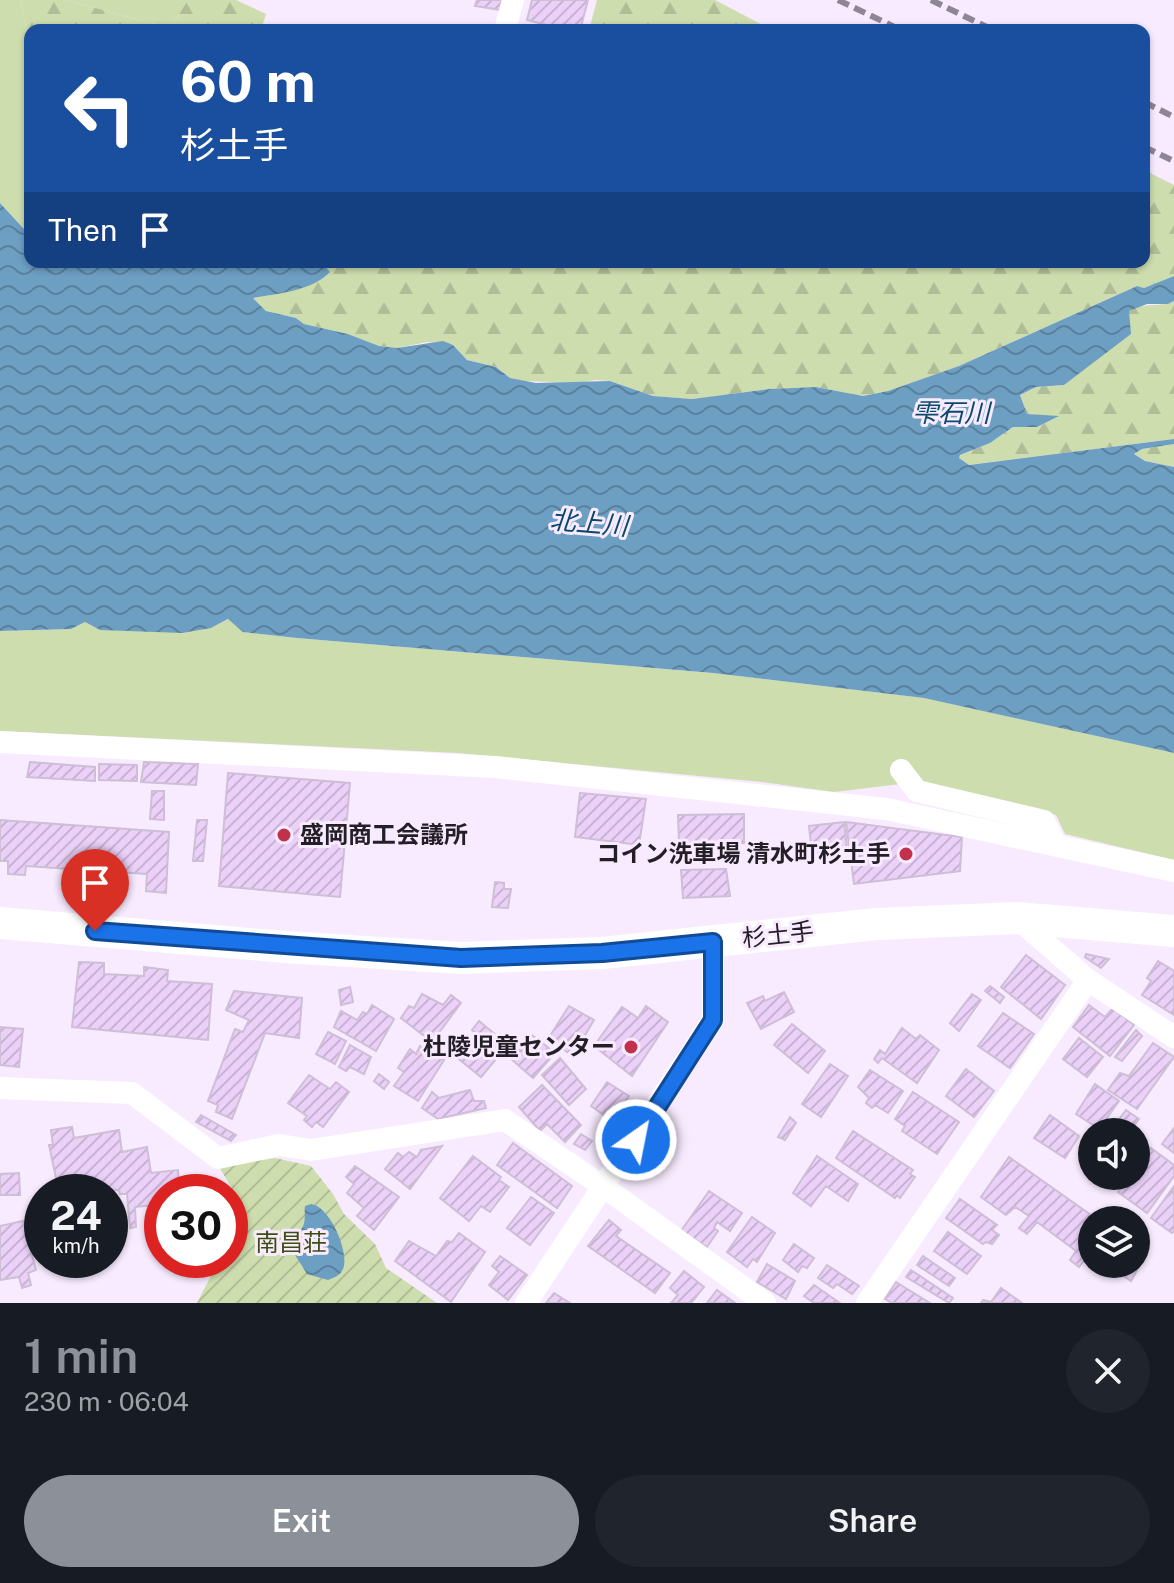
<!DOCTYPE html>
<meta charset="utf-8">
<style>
:root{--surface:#171b24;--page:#20242c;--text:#f1f3f6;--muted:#9ea1a6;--accent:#8c9099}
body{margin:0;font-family:"Public Sans","Noto Sans JP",sans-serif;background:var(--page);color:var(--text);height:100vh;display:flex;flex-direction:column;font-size:30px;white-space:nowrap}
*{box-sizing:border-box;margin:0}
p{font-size:26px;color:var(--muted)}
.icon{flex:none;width:44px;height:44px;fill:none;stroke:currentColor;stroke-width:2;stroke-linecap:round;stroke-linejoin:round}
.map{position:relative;height:1303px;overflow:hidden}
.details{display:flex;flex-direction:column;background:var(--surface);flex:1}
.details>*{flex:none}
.guide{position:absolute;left:24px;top:24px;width:1126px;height:244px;border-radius:16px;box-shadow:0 2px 6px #0004;background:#1a4fa0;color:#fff;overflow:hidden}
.tools{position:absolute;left:1078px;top:1118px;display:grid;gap:16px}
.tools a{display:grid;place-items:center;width:72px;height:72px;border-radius:50%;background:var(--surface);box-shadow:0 2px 6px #0004;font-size:40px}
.speed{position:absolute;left:24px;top:1174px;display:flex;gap:16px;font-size:40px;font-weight:700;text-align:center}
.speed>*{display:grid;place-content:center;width:104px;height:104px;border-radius:50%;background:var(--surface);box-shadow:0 2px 6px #0004;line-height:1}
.speed small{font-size:20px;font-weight:400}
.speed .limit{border:12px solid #d22;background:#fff;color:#111}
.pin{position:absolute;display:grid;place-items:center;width:68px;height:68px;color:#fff;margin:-82px -34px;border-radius:50% 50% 50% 0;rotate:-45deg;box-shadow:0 0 8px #0007}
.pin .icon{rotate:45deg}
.me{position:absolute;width:88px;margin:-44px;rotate:33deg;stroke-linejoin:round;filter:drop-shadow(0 0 6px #0008)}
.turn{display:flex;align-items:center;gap:28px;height:168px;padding:0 24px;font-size:36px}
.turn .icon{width:104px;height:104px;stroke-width:2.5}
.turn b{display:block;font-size:56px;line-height:68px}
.then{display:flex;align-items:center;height:76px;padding:0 24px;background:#0003;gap:16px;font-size:30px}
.round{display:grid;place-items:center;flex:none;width:84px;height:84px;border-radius:42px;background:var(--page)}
.headline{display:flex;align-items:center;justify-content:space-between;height:136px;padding:0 24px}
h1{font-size:48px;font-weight:600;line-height:60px;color:var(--accent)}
.button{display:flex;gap:16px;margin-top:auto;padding:16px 24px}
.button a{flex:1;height:92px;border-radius:48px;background:var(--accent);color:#fff;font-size:32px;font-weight:600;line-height:92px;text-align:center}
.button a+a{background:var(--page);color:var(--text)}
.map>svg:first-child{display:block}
.grass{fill:#cdddae}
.forest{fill:url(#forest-firs)}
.garden{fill:url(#garden-furrows)}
.water{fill:url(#water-waves)}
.building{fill:url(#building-hatch);stroke:#cebed6;stroke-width:2}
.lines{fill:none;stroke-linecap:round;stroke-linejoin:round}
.street{stroke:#fff;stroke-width:22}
.secondary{stroke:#fff;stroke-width:32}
.rail{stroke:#8f8594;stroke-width:6;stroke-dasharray:12 6;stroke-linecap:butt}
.route-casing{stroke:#114b97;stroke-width:20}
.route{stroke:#1a73e8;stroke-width:14}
.poi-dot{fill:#c2314c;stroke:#f8ebff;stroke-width:3}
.labels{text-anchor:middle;stroke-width:6;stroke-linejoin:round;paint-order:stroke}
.poi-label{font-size:24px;font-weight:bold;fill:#241e27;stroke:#f8ebff;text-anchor:end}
.street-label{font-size:24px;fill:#241e27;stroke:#f8ebff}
.park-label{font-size:24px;fill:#3e4e13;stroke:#f8ebff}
.water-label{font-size:26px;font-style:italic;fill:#09496c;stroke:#f8ebff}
</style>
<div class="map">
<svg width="1174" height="1303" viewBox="0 0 1174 1303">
<defs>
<pattern id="forest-firs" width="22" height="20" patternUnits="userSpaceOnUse" patternTransform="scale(2)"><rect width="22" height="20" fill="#cdddae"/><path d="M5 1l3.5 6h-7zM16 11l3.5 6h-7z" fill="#b0bd96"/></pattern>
<pattern id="garden-furrows" width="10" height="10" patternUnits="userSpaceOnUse" patternTransform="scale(2)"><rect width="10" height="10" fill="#cdddae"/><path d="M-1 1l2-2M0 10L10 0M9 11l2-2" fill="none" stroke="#b0bd96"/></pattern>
<pattern id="water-waves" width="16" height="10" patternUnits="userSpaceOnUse" patternTransform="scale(2)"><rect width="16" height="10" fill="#6d9fc2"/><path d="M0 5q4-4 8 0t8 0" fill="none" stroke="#59819e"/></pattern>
<pattern id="building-hatch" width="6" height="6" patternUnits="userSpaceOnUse" patternTransform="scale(2)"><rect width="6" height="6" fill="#ebd1f8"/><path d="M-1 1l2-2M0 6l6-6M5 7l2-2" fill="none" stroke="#c9b3d5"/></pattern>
</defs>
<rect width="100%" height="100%" fill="#f8ebff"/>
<path class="grass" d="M0,0H20L30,46V231L23,228L0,203Z
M66,0H188L170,28Z
M229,619L244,632L297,638L713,673L925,698L1174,753V860L1065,834L1056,815L917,782L834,792L762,782L458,753L0,731V631L71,629L85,622L100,630L211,628Z"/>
<path class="forest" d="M20,0H66L170,28L188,0H236L266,14L261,30H30V46Z
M597,0H715L772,30H589Z
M1144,170L1174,185V276L1144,288L1137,286L959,366L888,391L863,396L816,387L769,389L692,399L653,396L610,381L595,380L578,383L524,381L510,378L496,367L467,360L453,345L427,342L397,348L379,346L348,334L304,324L296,318L266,311L252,297L266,296L307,286L324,263L321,262H1144Z
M1174,301V439L968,465L959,458L960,455L990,443L1013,427H1037L1057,417L1027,414L1020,395L1036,387L1064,385C1077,370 1117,317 1131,310C1145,302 1161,308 1174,301Z
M1174,444V467L1145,461L1134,454L1142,449Z"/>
<path class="garden" d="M275,1158L311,1166L333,1194L344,1214L375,1244L386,1268L437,1303H197L219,1260H230V1234L235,1219L236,1195L219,1167Z"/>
<path class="water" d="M0,203L23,228L30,231V262H321L330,272C312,291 276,294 253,298L266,311L296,318L304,324L348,334L379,346L397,348L443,341L453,345L467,360L496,367L510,378L536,383L610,381L653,396L692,399L769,389L816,387L863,396L888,391L959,366L1137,286L1144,288L1174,276V301L1168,304H1147L1129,311L1131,334L1064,385L1036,387L1020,395L1027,414L1059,416L1037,427H1013L990,443L960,455L959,458L969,465L1174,439V444L1142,449L1134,454L1145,461L1174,467V753L924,698L713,673L297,638L243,632L228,619L211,628L182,633L100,630L85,622L71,629L0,631Z
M311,1204C330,1206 350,1253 343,1269C340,1276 335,1277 328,1280L307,1274C290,1246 289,1254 303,1226C306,1220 304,1213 305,1206Z"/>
<path class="building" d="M477,0H503L501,10L475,6Z
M532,0H588L580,30H566L527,20Z
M30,762L95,767V781L27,777Z
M144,762L198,764L196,785L141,782Z
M99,764L137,765V781L99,780Z
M228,773L350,783L340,897L219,886Z
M152,791H164V820L150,819Z
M580,793L646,799L639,845L575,837Z
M744,814V843H679L678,815Z
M0,820L169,832L166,893L146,891L147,874L26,866L25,875L8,874V861H0Z
M197,820H207L203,861H193Z
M844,822L847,848L812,853L809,826Z
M846,822L962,837L960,871L854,884Z
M726,869L730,896L683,898L681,870Z
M495,882L504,883V889H511L508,908L492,907Z
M1086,954L1109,959L1101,968L1085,957Z
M1026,955L1065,985L1041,1019L1001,987Z
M1158,961L1174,971V1015L1142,995L1151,981L1147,978Z
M79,962L104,963V974L144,976V967L168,970L167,981L212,984L208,1040L72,1027Z
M990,986L1004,997L1000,1003L985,991Z
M350,987L353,1002L341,1005L339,990Z
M234,991L302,998L299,1038L265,1033L232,1119L216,1112L218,1105L208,1101L235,1029L243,1032L249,1020L226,1010Z
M784,992L794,1012L761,1029L747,1003L763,996L765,1001Z
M422,994L443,1005L451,995L461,1003L432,1042L401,1018L409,1006L414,1008Z
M972,994L981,1000L959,1031L950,1023Z
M372,1005L394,1019L376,1051L334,1027L341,1011L357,1020L363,1012L367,1014Z
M1089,1005L1105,1017L1113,1008L1134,1025L1110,1056L1073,1027Z
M569,1006L594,1020L573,1056L548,1039Z
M646,1006L668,1022L632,1076L594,1046L622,1007L638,1018Z
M1003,1013L1034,1034L1010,1068L978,1046Z
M479,1021L508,1045L481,1077L455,1056L466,1041L473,1045L480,1037L472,1030Z
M792,1024L825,1051L808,1073L774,1045Z
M0,1027L23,1029L19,1067L0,1065Z
M902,1028L916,1039L920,1035L939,1050L917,1083L882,1058L878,1063L874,1059L880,1050L885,1054Z
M1136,1030L1142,1036L1122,1061L1115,1057Z
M328,1032L346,1041L335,1064L316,1054Z
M532,1035L555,1053L533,1078L511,1059Z
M1079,1038L1103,1057L1087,1077L1063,1059Z
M1153,1043L1174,1057L1137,1109L1108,1090L1120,1073L1129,1076Z
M350,1045L371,1057L364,1074L350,1067L346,1071L339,1067Z
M420,1046L444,1060L418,1101L394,1086L404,1072L398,1068L410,1049L416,1054Z
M560,1058L586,1089L569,1105L542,1075Z
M830,1064L848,1076L821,1117L802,1104Z
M966,1069L994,1091L974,1117L946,1096Z
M870,1070L903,1091L888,1113L875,1105L872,1108L866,1103L869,1098L858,1087Z
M379,1074L389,1082L384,1089L374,1081Z
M309,1075L330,1089L336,1082L349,1092L323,1127L316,1122L312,1127L304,1120L307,1116L288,1103Z
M607,1082L629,1096L612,1121L591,1106Z
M1095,1084L1119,1101L1099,1129L1076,1114Z
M542,1085L581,1125L565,1142L547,1124L540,1131L519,1107Z
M470,1090L474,1101H484L486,1108L438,1119L422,1108L432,1092L439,1098Z
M913,1092L959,1122L937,1154L902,1131L905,1126L895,1119Z
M1126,1110L1139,1119L1129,1132H1120L1113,1127Z
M201,1115L236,1135L231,1141L196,1122Z
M1050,1115L1079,1136L1065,1158L1034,1138Z
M790,1117L796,1123L785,1140L778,1137Z
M72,1127L74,1138L119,1130L122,1152L147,1147L151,1173L178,1170L179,1189L201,1186L202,1192H162V1228L155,1205L135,1207L136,1227L130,1228L127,1194H120L119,1190L78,1192L77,1184H70L68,1176L56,1178L49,1145H53L51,1130Z
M1174,1128V1153L1162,1144Z
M853,1131L913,1170L910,1174L915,1177L900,1198L897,1195L895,1198L836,1158Z
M581,1134L592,1141L585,1150L574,1144Z
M513,1143L572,1186L557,1208L497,1165Z
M442,1146L410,1189L385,1169L398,1153L403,1157L409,1152L417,1157L421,1150Z
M1151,1148L1174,1165V1176L1147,1213L1118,1192L1130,1176H1136V1169Z
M473,1156L501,1177L499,1180L509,1187L490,1212L481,1206L469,1221L440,1198Z
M817,1156L858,1184L848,1201L826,1186L811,1206L793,1193Z
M1009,1157L1098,1220H1092V1254L1090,1253L1079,1267L1070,1260L1076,1251L1037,1222L1027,1234L1019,1228L1029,1216L1015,1207L1006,1215L981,1197Z
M355,1166L399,1197L374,1230L357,1216L364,1208L347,1193L354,1184L346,1177Z
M19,1173L20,1195H0V1174Z
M1174,1186V1231L1172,1233L1151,1218Z
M709,1191L742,1213L730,1231L717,1222L714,1228L718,1231L707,1247L681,1231Z
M531,1197L554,1213L530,1245L507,1228Z
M960,1199L997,1225L992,1230L999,1235L992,1244L986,1242L983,1244L946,1218Z
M752,1217L775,1233L757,1262L753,1259L747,1267L727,1252Z
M609,1220L621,1230L616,1236L670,1273L655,1293L588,1246Z
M23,1221L36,1270L28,1273L31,1285L22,1288L19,1277L0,1280V1226Z
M948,1232L981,1256L967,1274L934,1251Z
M459,1233L485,1252L451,1302L395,1261L409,1241L436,1256L447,1241L452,1242Z
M794,1244L814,1258L807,1268L802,1266L798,1272L783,1260Z
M1136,1247L1146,1254L1131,1281L1106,1264H1136Z
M500,1256L527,1275L508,1300L489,1285L499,1272L492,1266Z
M923,1256L955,1278L949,1286L917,1265Z
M767,1264L795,1281L786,1299L757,1282Z
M827,1265L859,1286L852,1294L837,1284L833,1288L818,1278Z
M911,1270L953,1298L949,1303L906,1277Z
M684,1271L704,1287L691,1303H671L678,1295L670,1288Z
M896,1282L930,1303H892L885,1299Z
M814,1285L840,1303H814L804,1296Z
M1001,1288L1022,1303H981L983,1300L991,1302Z
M717,1290L735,1303H707Z
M554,1293L570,1303H546Z"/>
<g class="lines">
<path class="street" d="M505,30L513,0
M0,742L495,767L886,809L1174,871
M901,770L917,791L1044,821L1055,844
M1088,980L1174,1037
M0,1088L132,1093L218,1158L279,1145L311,1150L505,1120L604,1187L765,1303
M526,1303L713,1020V942
M867,1303L1088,980L1017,918"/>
<path class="secondary" d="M0,923L286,947L461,958L602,953L877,924L1017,918L1174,931"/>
<path class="rail" d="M838,0L901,30
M931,0L993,30
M1144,102L1174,117
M1144,147L1174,161"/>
</g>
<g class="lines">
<defs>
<path id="route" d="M95,931L461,958L602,953L713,942V1020L636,1140"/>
</defs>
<use href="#route" class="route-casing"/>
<use href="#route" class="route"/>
</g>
<g class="poi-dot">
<circle cx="284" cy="835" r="8"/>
<circle cx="906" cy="854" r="8"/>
<circle cx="631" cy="1047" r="8"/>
</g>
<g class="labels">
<g class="poi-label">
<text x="300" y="843" text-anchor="start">盛岡商工会議所</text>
<text x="890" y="862">コイン洗車場 清水町杉土手</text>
<text x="615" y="1055">杜陵児童センター</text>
</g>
<g class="street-label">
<text transform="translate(778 935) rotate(-6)" y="8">杉土手</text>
</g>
<g class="park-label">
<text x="291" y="1251">南昌荘</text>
</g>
<g class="water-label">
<text x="951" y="422">雫石川</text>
<text transform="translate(589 523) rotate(5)" y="9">北上川</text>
</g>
</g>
</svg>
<div class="tools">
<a><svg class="icon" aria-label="sound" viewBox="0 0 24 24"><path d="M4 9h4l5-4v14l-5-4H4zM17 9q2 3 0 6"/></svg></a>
<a><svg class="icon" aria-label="layers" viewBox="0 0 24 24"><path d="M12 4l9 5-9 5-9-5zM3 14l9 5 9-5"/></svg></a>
</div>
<div class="speed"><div>24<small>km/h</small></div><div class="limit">30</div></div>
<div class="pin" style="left:95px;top:931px;background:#d93025"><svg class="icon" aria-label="arrive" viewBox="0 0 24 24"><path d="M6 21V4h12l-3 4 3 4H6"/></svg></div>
<svg class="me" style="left:636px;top:1140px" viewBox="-20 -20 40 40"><circle r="17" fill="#1a73e8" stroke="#fff" stroke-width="3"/><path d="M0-11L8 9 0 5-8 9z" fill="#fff"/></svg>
<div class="guide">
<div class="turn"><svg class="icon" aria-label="left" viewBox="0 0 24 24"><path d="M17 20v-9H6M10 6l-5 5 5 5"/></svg><div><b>60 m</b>杉土手</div></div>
<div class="then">Then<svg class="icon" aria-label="arrive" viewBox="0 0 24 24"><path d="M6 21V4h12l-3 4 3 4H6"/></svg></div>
</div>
</div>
<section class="details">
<div class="headline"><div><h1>1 min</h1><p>230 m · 06:04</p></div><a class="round"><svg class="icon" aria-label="close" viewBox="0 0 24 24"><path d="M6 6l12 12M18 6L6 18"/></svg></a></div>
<div class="button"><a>Exit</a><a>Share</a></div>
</section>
